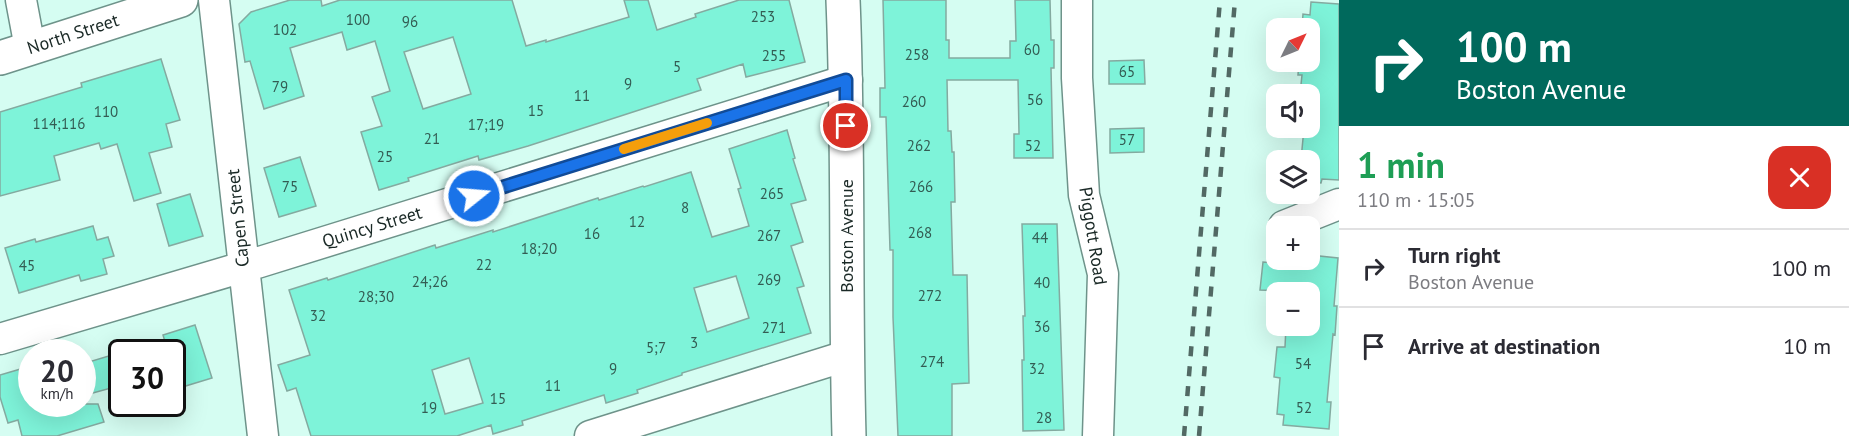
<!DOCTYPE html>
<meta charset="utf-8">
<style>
:root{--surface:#fff;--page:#f2f2f3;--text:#2b2b33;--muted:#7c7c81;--line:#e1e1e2}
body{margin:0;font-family:"PT Sans",sans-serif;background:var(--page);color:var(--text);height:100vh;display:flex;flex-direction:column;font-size:22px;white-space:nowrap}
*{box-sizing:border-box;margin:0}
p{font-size:20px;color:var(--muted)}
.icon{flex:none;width:33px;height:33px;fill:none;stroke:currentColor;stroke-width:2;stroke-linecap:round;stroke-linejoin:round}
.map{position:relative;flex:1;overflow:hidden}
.sheet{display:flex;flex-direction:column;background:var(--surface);width:510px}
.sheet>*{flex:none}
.hud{background:#00695c;color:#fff;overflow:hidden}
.needle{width:39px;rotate:47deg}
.buttons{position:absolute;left:1266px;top:18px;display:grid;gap:12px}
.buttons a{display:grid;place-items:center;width:54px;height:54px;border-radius:12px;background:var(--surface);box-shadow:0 6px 24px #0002;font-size:30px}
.speed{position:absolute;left:18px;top:339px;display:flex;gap:12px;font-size:30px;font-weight:700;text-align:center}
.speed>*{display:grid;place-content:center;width:78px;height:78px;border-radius:50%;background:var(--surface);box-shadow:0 6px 24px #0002;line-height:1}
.speed small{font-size:15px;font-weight:400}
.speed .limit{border:3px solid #111;border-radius:9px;background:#fff;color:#111}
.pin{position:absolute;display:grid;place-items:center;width:51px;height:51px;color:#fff;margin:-26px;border:3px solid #fff;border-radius:50%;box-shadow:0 2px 6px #0007}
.me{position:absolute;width:66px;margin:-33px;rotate:73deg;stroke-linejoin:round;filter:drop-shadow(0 0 4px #0008)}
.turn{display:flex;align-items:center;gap:21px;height:126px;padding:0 18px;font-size:27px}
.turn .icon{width:78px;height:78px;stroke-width:2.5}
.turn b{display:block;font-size:42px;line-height:51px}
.round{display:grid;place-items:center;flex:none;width:63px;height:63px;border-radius:18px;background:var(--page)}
.headline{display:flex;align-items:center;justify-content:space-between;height:102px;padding:0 18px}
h1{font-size:36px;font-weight:700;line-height:45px;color:#1e9e55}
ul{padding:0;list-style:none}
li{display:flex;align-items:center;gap:18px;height:78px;padding:0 18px;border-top:2px solid var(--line)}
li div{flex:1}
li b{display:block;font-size:22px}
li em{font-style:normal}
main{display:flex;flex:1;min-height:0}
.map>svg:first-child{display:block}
.building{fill:#7ef3d9;stroke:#84aaa0;stroke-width:1.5;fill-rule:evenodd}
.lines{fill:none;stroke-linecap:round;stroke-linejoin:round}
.minor-casing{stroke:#6e938a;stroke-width:33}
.tertiary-casing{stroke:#6e938a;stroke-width:36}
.secondary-casing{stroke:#6e938a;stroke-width:36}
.minor{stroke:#fff;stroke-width:30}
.tertiary{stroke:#fff;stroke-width:33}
.secondary{stroke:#fff;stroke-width:33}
.rail{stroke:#526964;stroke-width:4.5;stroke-dasharray:10 10;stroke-linecap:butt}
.route-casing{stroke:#114b97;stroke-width:15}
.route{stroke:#1a73e8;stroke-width:10}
.slow{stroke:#f59e0b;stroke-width:10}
.labels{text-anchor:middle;stroke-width:6;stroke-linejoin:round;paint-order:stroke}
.number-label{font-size:15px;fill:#335c53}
.street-label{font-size:18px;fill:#1a2926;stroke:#fff}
</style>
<main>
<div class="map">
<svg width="1339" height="436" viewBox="0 0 1339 436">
<rect width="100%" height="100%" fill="#d5fdf2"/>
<path class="building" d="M290,0H321L322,6L340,0H512L526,46L546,40V42L629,17L624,0H648L657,30L696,17L695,14L739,0H789L805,62L746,77L743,64L697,79L701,90L528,146L479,160L478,156L408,178L409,181L379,190L361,132L382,126L372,97L390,91L375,41L347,50L342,32L290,48L304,96L264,109L250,61L245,62L239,24L251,12ZM453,37L471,94L423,109L404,52Z
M883,0H946V40H949V58H1010V41H1016L1015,0H1050L1051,40H1054V68H1051L1053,158H1014V134H1019L1018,80H947L948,131H951L952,152H954L955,202H951L953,275H967L969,383L952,384V436H898L893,317V250H890L886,117H880V88H885Z
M1311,2L1339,4V180L1322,179L1321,183L1310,182V160H1301L1304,128H1310V94H1300L1302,75H1298L1299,62H1310V28H1302L1303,14L1310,15Z
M161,59L180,120L166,124L172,147L149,153L161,193L134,201L117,144L101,149L99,143L54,156L60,180L0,196V112L82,87L81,83Z
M1144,60L1145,84H1109V61Z
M1144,128V152L1110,153V129Z
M787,130L795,158L793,159L806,200L791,204L803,242L791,246L804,286L797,288L811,333L682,373V375L637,390L638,393L606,403L604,395L522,421L523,425L493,434L491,425L457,436H311L296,388L287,391L278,365L310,355L289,290L327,278L328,280L435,245L436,248L493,230V232L598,198L599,200L643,186L644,187L691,172L712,237L749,226L738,189L741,188L729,149ZM736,276L749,318L707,332L694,288ZM469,358L483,403L445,414L432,370Z
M300,157L316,206L279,217L264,168Z
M190,194L203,236L169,246L157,204Z
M1022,224H1057L1064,430L1023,431L1022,360H1024L1023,316H1025Z
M93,226L97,240L108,237L114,256L103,259L107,274L81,281L79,275L19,293L5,248L35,239L36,242Z
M1310,255L1338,258L1334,306H1337L1335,335L1333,334L1327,402H1331L1329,429L1283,425L1284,415L1277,414L1280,378L1274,377L1277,347H1285L1286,326H1310V292L1260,290L1263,262L1288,264L1289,260H1310Z
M195,325L212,378L179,388L172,367V352H168L163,335Z
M122,352V385L82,396V364Z
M24,368L32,393V404H98L104,422L57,436H22L18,420L8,423L0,397V375Z"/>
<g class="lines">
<defs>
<path id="minor" d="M21,0L30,48
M214,0L263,436
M1077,0V78L1084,195L1103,274L1098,436
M1284,226L1339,204
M0,339L260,262L847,80
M590,436L846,356"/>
<path id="tertiary" d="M0,58L181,0"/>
<path id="secondary" d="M843,0C849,145 845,291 849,436"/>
</defs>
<use href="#minor" class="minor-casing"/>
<use href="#tertiary" class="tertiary-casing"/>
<use href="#secondary" class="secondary-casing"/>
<use href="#minor" class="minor"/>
<use href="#tertiary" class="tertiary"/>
<use href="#secondary" class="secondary"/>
<path class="rail" d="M1184,436L1220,0
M1199,436L1235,0"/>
</g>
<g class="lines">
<defs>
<path id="route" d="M474,196L846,80V126"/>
</defs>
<use href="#route" class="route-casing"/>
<use href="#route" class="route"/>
<path class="slow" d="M624,149L707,123"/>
</g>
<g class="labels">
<g class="number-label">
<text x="763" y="22">253</text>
<text x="358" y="25">100</text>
<text x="410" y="27">96</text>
<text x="285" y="35">102</text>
<text x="1032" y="55">60</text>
<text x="917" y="60">258</text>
<text x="774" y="61">255</text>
<text x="677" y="72">5</text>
<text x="1127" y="77">65</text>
<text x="628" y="89">9</text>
<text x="280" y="92">79</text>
<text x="582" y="101">11</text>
<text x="1035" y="105">56</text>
<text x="914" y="107">260</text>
<text x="536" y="116">15</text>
<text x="106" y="117">110</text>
<text x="59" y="129">114;116</text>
<text x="486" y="130">17;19</text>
<text x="432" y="144">21</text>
<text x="1127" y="145">57</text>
<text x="919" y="151">262</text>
<text x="1033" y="151">52</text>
<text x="385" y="162">25</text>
<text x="290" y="192">75</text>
<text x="921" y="192">266</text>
<text x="772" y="199">265</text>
<text x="685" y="213">8</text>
<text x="637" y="227">12</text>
<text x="920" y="238">268</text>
<text x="592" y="239">16</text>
<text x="769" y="241">267</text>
<text x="1040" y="243">44</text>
<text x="539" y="254">18;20</text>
<text x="484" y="270">22</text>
<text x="27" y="271">45</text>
<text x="769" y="285">269</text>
<text x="430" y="287">24;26</text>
<text x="1042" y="288">40</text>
<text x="930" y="301">272</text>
<text x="376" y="302">28;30</text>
<text x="318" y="321">32</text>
<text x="1042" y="332">36</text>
<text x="774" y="333">271</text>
<text x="694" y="348">3</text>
<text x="656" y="353">5;7</text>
<text x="932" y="367">274</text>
<text x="1303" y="369">54</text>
<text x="613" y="374">9</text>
<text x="1037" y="374">32</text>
<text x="553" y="391">11</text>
<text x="498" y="404">15</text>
<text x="429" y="413">19</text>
<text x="1304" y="413">52</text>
<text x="1044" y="423">28</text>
</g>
<g class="street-label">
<text transform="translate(73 34) rotate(-18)" y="6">North Street</text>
<text transform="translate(238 218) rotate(-96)" y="6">Capen Street</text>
<text transform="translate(372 227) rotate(-17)" y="6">Quincy Street</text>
<text transform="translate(847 236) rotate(-90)" y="6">Boston Avenue</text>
<text transform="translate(1093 236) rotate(81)" y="6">Piggott Road</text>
</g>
</g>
</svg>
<div class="buttons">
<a><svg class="needle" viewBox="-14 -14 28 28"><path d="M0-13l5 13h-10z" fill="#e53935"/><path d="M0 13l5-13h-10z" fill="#7c7c81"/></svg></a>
<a><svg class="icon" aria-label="sound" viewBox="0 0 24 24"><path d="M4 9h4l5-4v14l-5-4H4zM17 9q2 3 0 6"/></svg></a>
<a><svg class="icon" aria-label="layers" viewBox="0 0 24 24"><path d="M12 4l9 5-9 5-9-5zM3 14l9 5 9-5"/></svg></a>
<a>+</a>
<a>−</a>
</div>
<div class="speed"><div>20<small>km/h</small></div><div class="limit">30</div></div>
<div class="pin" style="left:846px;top:126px;background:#d93025"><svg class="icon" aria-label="arrive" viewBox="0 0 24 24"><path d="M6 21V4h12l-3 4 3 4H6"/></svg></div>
<svg class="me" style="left:474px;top:196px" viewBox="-20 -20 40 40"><circle r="17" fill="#1a73e8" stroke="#fff" stroke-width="3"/><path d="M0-11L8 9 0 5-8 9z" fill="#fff"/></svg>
</div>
<section class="sheet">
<div class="hud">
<div class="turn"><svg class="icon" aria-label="right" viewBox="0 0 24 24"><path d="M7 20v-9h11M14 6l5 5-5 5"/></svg><div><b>100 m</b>Boston Avenue</div></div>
</div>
<div class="headline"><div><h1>1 min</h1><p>110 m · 15:05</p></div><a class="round" style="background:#d93025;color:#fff"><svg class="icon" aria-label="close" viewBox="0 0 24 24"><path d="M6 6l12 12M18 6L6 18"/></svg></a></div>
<ul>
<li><svg class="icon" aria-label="right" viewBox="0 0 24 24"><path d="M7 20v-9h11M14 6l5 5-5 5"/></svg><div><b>Turn right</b><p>Boston Avenue</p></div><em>100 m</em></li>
<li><svg class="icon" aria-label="arrive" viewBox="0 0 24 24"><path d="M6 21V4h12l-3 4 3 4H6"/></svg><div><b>Arrive at destination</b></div><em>10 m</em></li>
</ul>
</section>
</main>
